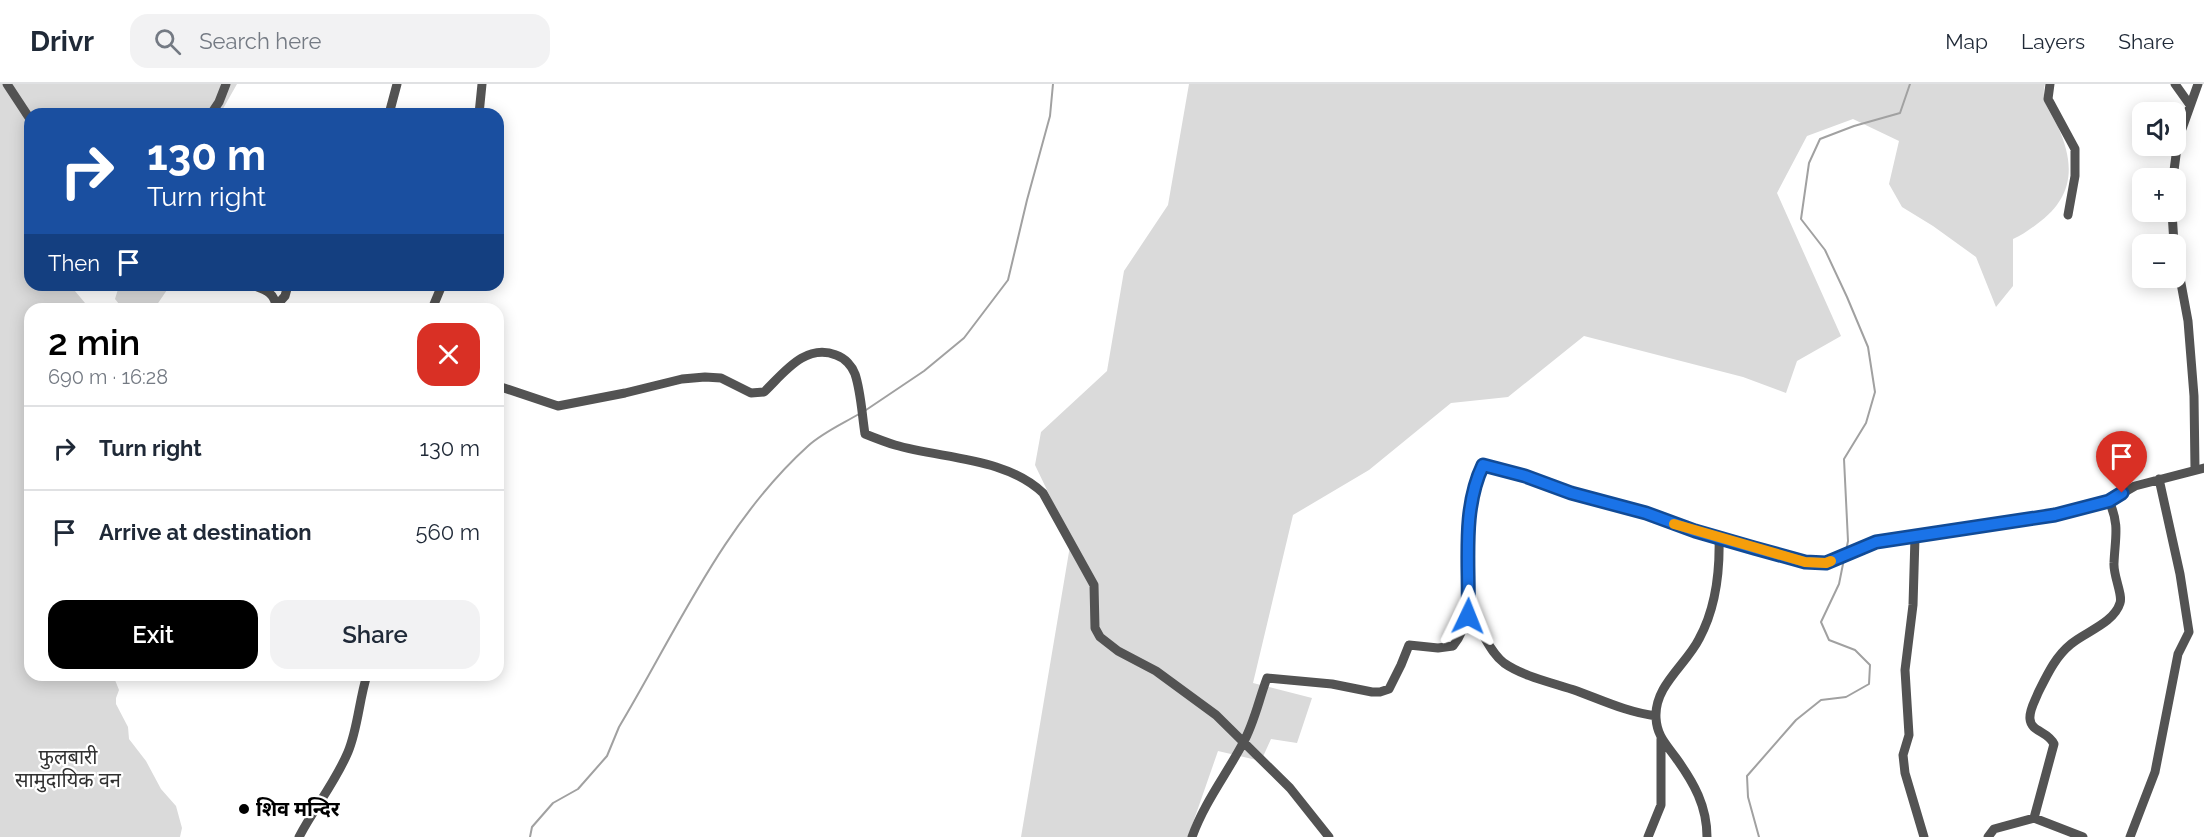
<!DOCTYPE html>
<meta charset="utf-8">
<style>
:root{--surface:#fff;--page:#f2f2f3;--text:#1f2937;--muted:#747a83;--line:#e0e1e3;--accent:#000}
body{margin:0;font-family:Raleway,"Noto Sans Devanagari",sans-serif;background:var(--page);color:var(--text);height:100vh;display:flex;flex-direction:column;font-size:22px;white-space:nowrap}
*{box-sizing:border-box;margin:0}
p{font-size:20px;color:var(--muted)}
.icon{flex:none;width:33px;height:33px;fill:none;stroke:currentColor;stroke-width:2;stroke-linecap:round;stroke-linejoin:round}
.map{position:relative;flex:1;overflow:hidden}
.sheet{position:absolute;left:24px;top:219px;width:480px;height:378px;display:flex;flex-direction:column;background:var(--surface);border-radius:18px;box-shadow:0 3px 15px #0003}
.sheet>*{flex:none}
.top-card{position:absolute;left:24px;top:24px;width:480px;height:183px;border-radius:18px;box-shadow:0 3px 15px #0003;background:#1a4fa0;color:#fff;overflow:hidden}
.fabs{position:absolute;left:2132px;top:18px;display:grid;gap:12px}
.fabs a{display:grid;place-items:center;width:54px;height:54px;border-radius:12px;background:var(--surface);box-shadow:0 3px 15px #0003;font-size:30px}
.pin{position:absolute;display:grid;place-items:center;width:51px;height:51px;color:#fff;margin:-62px -26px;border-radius:50% 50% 50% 0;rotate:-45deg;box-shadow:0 0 6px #0007}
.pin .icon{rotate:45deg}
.me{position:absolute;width:66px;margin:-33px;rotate:2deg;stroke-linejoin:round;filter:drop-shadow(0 0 4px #0008)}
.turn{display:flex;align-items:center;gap:21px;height:126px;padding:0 24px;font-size:27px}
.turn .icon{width:78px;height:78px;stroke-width:2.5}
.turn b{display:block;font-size:42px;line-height:51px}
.then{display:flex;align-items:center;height:57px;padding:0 24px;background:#0003;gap:12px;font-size:22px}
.round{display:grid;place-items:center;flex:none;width:63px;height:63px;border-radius:18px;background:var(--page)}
.head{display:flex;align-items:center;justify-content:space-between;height:102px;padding:0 24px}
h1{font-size:36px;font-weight:600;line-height:45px;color:var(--accent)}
.primary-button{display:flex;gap:12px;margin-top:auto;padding:12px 24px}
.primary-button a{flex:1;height:69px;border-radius:18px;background:var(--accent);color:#fff;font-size:24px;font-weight:600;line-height:69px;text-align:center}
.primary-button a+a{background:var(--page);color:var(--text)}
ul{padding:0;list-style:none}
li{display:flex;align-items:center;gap:18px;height:84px;padding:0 24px;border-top:2px solid var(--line)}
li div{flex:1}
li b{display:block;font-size:22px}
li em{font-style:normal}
header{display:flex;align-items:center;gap:36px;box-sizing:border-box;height:84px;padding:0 30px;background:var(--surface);border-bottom:2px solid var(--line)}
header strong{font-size:28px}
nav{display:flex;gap:33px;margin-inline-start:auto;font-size:21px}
.search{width:420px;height:54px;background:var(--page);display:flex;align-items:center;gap:15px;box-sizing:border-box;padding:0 21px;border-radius:18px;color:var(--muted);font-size:22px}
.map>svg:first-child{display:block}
.green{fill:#dadada}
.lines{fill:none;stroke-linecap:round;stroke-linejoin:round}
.stream{stroke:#a1a1a1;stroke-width:2}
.minor{stroke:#535353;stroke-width:9}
.route-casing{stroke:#114b97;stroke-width:15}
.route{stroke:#1a73e8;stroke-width:10}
.slow{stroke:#f59e0b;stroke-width:10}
.poi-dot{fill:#000;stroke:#fff;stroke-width:2}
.labels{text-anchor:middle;stroke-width:4.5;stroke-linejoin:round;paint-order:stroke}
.park-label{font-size:20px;fill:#313131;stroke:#fff}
.poi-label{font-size:20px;font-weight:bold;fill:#000;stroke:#fff;text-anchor:start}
</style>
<header>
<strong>Drivr</strong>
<div class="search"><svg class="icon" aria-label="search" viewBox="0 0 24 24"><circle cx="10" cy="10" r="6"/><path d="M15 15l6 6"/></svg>Search here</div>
<nav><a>Map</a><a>Layers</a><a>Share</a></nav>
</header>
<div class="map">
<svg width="2204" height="753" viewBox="0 0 2204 753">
<rect width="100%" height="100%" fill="#fff"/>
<path class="green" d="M0,0H237L220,30H30V201H70L90,225H30V591H113L119,606L116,614V620L128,643L129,655L146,677L161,705L176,722L182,744L180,753H0Z
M1189,0H2045C2040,16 2051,29 2058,43C2076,83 2073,114 2037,140C2029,146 2022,151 2013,155V202L1996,223L1976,173L1933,142L1902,123L1889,100L1899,57L1853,35L1807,52L1777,109L1841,252L1797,277L1786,309L1743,293L1584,252L1508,313L1451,319L1369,386L1293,431L1253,599L1312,614L1297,659L1271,655L1261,677L1218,667L1188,753H1021L1071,456L1035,381L1041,348L1107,287L1124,187L1168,121Z
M122,201H166L167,206L154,225H123L115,215L119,202Z"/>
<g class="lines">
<path class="stream" d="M866,326L924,287L964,254L1008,196L1027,116L1050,32L1053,0
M1846,467L1848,457L1844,375L1866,339L1875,308L1868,263L1847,213L1825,166L1801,135L1809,79L1820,55L1854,42L1900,29L1910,0
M530,753L532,743L553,719L578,705L607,672L619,643C677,546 723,439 808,362C822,349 842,340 859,330
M1759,753L1748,713L1747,692L1796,636L1821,616L1846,613L1869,600L1870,581L1855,566L1829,556L1821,538L1839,500L1844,475"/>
<path class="minor" d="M7,0L30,35
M2050,0L2048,15L2075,65V92L2068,131
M2175,0L2190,21
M211,30L219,18L226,0
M389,30L397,0
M479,30L482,0
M2173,94L2178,56L2198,0
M2172,128L2174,160
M2175,167L2188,237L2194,312L2195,385
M252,201C266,206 276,209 276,225
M276,222L285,212L288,201
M432,225L442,201
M498,302L558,322L625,309L682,295L705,293L721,294L751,309L764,308C784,289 805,259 836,271C845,274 852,282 855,290C861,308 862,331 865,350C875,354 885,358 895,361C943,375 1005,373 1043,409L1094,501L1095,544L1100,553L1118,567L1156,587L1216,631L1290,704L1329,753
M1915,453L1913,521L1905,586L1909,651L1903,671L1905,689L1924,753
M1468,532C1483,544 1488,567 1504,579C1524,593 1554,599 1577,607C1604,617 1627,628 1656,632
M2034,734L2054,660C2048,647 2031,648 2030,635C2029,626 2035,617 2038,609C2047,591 2055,573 2071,560C2085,548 2114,539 2120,519C2123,511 2113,491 2114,479C2115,454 2120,441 2109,417
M299,753C314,724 335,699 348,668C358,644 359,616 367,591
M1192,753C1204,719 1226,691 1243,659C1254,640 1259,615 1267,594L1332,600L1372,608H1380L1389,605L1401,581L1409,561L1438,564L1453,562C1475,535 1467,500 1468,467C1468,439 1471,407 1483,381L1525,392L1612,421L1646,429L1695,447L1754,464L1805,478L1825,479L1876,458L2055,431L2109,417L2135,402L2204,384
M1648,753L1661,721V655
M1707,753C1707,722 1694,699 1676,674C1666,660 1657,652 1656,634C1654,602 1686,581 1699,555C1716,524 1720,488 1719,453
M1988,753L1994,745L2034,734L2083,753
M2130,753L2155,688L2178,570L2189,548L2180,490L2159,395"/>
</g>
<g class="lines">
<defs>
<path id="route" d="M1468,532C1470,482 1461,427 1483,381L1525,392L1571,409L1646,429L1695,447L1754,464L1805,478L1826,479L1876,458L2055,431L2109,417L2122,409"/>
</defs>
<use href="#route" class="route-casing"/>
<use href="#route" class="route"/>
<path class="slow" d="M1674,440L1805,478L1826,479L1831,477"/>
</g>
<circle class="poi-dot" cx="244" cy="725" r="6"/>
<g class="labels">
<g class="park-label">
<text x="68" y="680">फुलबारी<tspan x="68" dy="23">सामुदायिक वन</tspan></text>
</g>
<g class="poi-label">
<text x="256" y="732">शिव मन्दिर</text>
</g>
</g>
</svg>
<div class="fabs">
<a><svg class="icon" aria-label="sound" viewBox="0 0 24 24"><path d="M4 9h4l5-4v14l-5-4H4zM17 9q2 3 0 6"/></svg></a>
<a>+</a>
<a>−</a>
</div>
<div class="pin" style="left:2122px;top:409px;background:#d93025"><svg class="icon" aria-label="arrive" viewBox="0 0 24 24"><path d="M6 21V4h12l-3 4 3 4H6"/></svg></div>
<svg class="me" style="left:1468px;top:532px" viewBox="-20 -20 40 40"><path d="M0-17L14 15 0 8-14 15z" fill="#1a73e8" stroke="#fff" stroke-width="4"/></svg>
<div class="top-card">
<div class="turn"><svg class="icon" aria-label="right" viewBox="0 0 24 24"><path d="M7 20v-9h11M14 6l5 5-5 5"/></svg><div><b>130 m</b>Turn right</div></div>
<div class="then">Then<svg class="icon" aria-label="arrive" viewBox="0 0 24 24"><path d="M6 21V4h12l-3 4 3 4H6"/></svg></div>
</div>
<section class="sheet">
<div class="head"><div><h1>2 min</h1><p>690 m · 16:28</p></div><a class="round" style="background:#d93025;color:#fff"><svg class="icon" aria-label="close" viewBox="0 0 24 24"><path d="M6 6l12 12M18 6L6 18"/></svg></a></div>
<ul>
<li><svg class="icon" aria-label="right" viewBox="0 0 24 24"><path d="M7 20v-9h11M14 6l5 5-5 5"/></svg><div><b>Turn right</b></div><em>130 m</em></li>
<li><svg class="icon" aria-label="arrive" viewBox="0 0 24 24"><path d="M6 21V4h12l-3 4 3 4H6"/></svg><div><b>Arrive at destination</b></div><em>560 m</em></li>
</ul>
<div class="primary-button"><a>Exit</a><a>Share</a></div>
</section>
</div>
